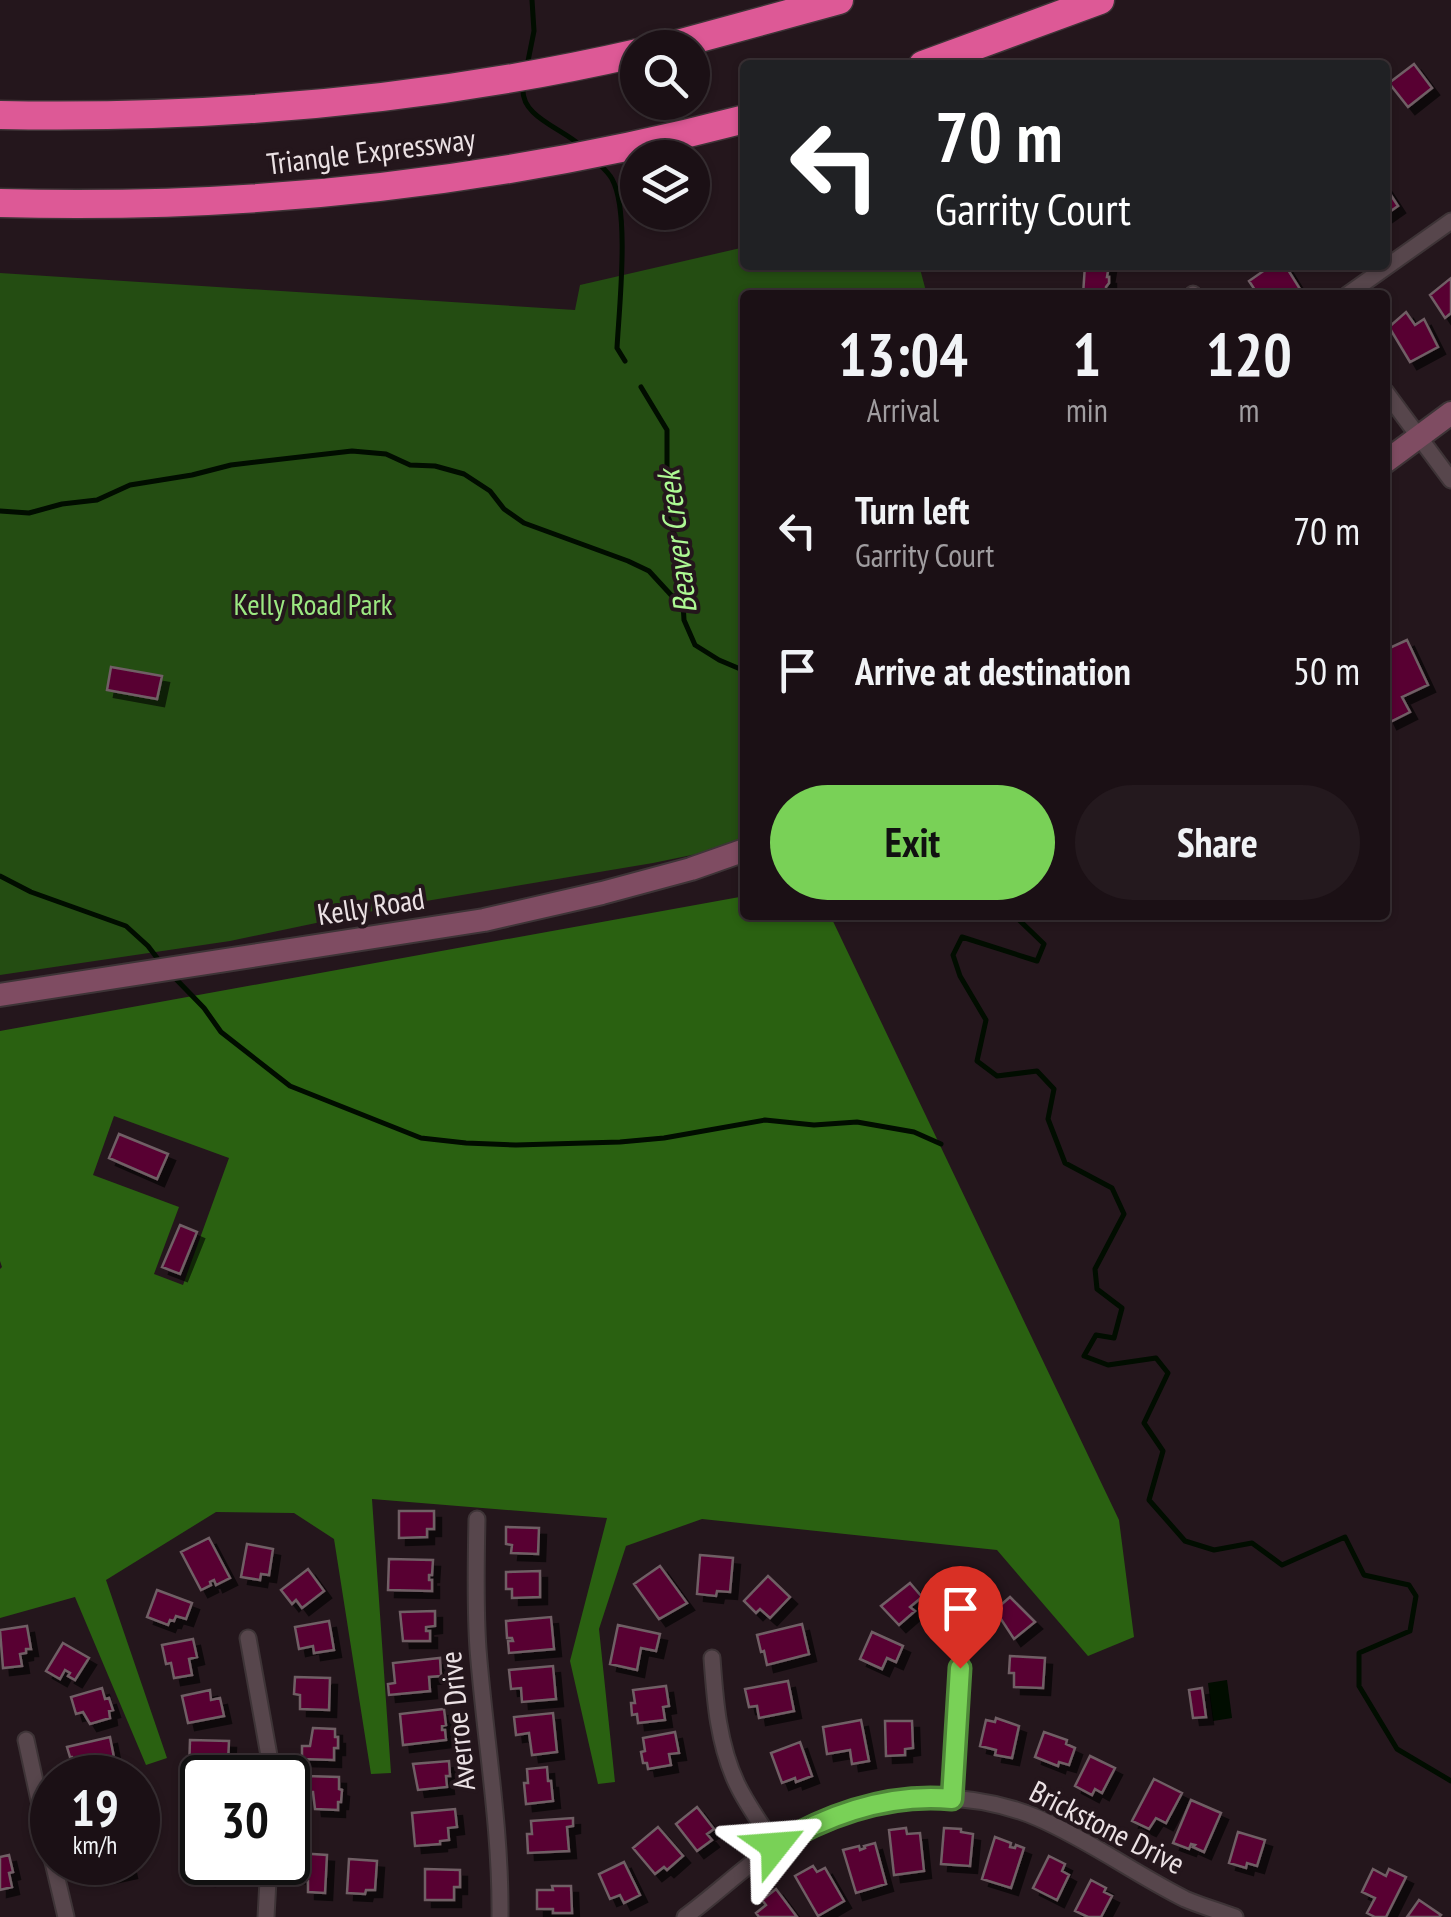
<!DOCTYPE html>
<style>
:root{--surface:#1b1015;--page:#24191e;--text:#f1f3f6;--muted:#a09da0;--line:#393034;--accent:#79d157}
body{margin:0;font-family:"PT Sans Narrow",sans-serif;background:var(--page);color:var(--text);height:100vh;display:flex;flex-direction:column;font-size:38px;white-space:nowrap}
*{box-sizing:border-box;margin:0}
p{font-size:32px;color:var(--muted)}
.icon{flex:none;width:55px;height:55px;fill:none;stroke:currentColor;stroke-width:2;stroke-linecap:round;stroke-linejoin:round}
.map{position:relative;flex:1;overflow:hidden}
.side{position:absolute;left:740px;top:290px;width:650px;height:630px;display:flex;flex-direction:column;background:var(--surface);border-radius:10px;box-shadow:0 2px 8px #0004,0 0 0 2px var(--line)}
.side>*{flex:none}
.top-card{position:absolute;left:740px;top:60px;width:650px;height:210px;border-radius:10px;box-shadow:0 2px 8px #0004,0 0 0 2px var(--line);background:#202124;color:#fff;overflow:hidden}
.buttons{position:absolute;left:620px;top:30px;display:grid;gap:20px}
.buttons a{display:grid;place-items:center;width:90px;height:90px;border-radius:50%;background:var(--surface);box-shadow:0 2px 8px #0004,0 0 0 2px var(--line);font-size:50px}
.speed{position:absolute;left:30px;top:1755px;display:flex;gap:20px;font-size:50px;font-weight:700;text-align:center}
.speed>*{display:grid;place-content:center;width:130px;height:130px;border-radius:50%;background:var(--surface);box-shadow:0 2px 8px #0004,0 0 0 2px var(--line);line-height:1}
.speed small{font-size:25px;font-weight:400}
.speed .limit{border:5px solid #111;border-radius:15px;background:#fff;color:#111}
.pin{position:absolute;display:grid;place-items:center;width:85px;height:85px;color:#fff;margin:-102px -42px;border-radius:50% 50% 50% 0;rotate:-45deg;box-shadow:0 0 10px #0007}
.pin .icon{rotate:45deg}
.me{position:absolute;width:110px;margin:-55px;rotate:62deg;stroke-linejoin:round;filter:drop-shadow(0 0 8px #0008)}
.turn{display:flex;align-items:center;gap:35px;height:210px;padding:0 30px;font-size:45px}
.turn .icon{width:130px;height:130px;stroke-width:2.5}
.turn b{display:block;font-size:70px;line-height:85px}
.eta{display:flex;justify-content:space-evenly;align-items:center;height:170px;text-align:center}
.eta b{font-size:60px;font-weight:600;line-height:70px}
.primary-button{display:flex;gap:20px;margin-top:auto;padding:20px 30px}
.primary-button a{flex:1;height:115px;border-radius:60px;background:var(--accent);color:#111;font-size:40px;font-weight:600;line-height:115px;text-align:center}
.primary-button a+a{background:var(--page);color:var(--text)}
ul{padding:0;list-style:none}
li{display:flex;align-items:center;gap:30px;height:140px;padding:0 30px}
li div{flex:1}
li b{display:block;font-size:38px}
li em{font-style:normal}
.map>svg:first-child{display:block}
.green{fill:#244d12}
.forest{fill:#2a6111;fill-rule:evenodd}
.water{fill:#010d00}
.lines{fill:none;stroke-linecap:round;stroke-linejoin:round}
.stream{stroke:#010d00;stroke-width:5}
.building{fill:#580132;stroke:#705e65;stroke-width:2.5;filter:url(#shadow)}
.street-casing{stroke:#3e3437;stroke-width:19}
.secondary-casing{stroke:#3e3437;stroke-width:26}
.highway-casing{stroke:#3e3437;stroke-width:31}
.street{stroke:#57464c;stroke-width:15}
.secondary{stroke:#7f4c62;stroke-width:22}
.highway{stroke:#dd5996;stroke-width:28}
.route-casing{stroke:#4f8839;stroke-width:25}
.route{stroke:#79d157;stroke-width:18}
.labels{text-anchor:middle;stroke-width:8;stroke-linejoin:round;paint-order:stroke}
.street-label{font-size:30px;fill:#ebe1e4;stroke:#24161c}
.park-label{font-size:30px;fill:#9ce882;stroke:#24161c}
.water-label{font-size:32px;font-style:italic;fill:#adf993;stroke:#24161c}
</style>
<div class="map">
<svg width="1451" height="1917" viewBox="0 0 1451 1917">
<defs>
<filter id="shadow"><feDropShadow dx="7" dy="7" stdDeviation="0" flood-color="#0009"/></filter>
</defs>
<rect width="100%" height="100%" fill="#24161c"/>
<path class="green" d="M745,247V265H919L927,295H745V844L653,863L402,905L230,941L0,975V273L575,310L580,285Z"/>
<path class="forest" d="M745,896V915H830L1119,1520L1134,1637L1088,1656L997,1550L702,1519L626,1546L599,1629L615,1782L598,1784L570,1661L607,1518L372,1499L391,1773L371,1774L334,1539L294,1513L216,1512L106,1580L167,1758L146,1765L75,1597L0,1618V1269L2,1267L0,1261V1031ZM114,1116L229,1158L183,1285L154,1274L179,1207L93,1175Z"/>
<path class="water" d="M1227,1680L1232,1718L1213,1721L1208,1683Z"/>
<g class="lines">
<path class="stream" d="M527,66L534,31L532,0
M523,87C520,117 562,128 581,146
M596,161C601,166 609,173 612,179C630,211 619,309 617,348L625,361
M641,387L667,430V513L680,551L684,620L695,645L719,660L745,671
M0,511L29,513L62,504L97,500L130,485L192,475L231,465L352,451L386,454L410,465L435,466L464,474L490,491L504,509L524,523L628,561L649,571L672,596L682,601
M0,876L31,892L126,926L148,946L161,963
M1014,915L1044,944L1037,961L962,937L953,955L960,976L986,1020L977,1061L997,1076L1037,1071L1054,1089L1048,1119L1065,1163L1112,1188L1124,1214L1095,1269L1097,1289L1122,1308L1114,1338L1096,1335L1084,1356L1108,1365L1156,1358L1168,1373L1144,1423L1163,1451L1149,1500L1185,1541L1214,1550L1252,1543L1282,1565L1345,1537L1364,1575L1409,1585L1416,1596L1410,1631L1359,1653V1686L1397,1749L1451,1781
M172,975L204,1008L221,1032L290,1086L421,1138L466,1143L516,1145L620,1142L664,1138L765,1120L814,1125L857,1122L914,1132L941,1144"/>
</g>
<path class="building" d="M1414,64L1432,88L1408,107L1389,83Z
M1385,186L1398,206L1385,215Z
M1085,265H1109L1107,277H1109V283L1106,287V295H1083Z
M1272,265H1285L1300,289L1290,295H1253L1257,293L1249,281Z
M1451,278V313L1445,318L1430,295Z
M1406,312L1415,325L1424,319L1438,347L1410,362L1389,327Z
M1407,640L1428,685L1402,697L1410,712L1390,722L1385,712V650Z
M111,667L162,676L157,699L107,690Z
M119,1134L168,1154L157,1179L109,1158Z
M180,1225L197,1232L180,1274L162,1267Z
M399,1511H434V1529H427V1537L399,1538Z
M506,1527L539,1528L538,1554L511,1553L512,1545L506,1544Z
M209,1538L230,1578L216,1585L214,1580L210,1582L211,1585L201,1590L181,1552Z
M247,1544L273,1549L269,1575L261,1574L260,1580L241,1577Z
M700,1555L733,1558L730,1592L717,1591L716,1596L697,1594Z
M389,1559L433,1560L432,1575H429V1580H432V1591L388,1590Z
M660,1566L687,1603L659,1619L634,1584Z
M308,1569L324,1591L302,1608L296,1600L292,1604L281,1590Z
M974,1570L976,1603L945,1608L943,1572Z
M540,1571V1597L512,1598V1589H506V1572Z
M768,1576L790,1597L770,1618L760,1609L756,1613L744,1601Z
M910,1583L922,1597L910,1607L915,1611L899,1625L881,1606Z
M157,1590L192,1603L186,1619L176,1616L174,1621L170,1620L168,1625L147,1617Z
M1010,1597L1035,1622L1014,1639L995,1610Z
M435,1611V1626L426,1627V1631H430V1641H403L400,1612Z
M551,1617L554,1649L509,1653L508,1641H513L512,1638H507L506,1621Z
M329,1621L334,1650L314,1653L313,1646L299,1649L295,1627Z
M802,1624L809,1654L767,1665L764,1651L761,1652L757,1635Z
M618,1625L660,1634L656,1651L641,1648L637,1670L610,1664Z
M27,1626L31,1649H26V1653L20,1654L22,1666L3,1668L0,1630Z
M872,1632L903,1646L896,1662L887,1658L882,1669L860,1659Z
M193,1639L197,1657L189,1659L192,1675L174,1678L171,1663L166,1664L162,1645Z
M63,1643L89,1658L75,1680L68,1676L70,1673L65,1670L60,1679L46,1671Z
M1010,1656L1045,1658L1043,1688L1014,1687V1673H1009Z
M440,1658L441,1676L429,1677L430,1691L389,1695L388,1684L395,1683L393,1663Z
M553,1666L556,1699L522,1702L521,1688L511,1689L509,1670Z
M295,1677L330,1678L329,1710L300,1709V1695L294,1694Z
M788,1681L794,1711L759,1718L757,1706L749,1707L745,1689Z
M666,1686L669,1706L663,1707L665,1720L638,1723L637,1714L632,1715L631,1703H635L633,1690Z
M102,1688L105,1699L109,1698L113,1710L109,1711L110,1718L90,1724L83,1712L76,1714L71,1697Z
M1202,1688L1206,1717L1193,1718L1189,1690Z
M210,1690L211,1700L220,1698L224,1716L188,1723L182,1696Z
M444,1709L446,1725L442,1726V1730H445L446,1740L403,1745L400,1714Z
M553,1713L557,1752L532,1755L529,1733L516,1735L514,1717Z
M996,1718L1019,1726L1012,1758L995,1755L996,1750L980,1746L986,1720L995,1722Z
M861,1720L869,1761L852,1764L850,1750L827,1754L823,1727Z
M885,1721H912L913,1748L905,1749V1755L886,1756Z
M313,1728L335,1729V1737H338V1748H334V1760L302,1759V1746H310Z
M675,1732L679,1753L669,1754L671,1765L648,1769L647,1763H643L641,1752L645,1751L643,1738Z
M1044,1732L1067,1740L1066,1744L1075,1748L1069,1765L1059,1762L1058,1766L1035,1757Z
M110,1737L116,1768L73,1778L69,1761L73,1760L72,1757H70L67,1747Z
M190,1740L229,1741L228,1762L222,1761V1772L189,1771Z
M800,1742L812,1776L796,1782L795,1778L782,1783L771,1753Z
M1090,1756L1115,1768L1102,1793L1095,1789L1092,1795L1075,1786Z
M449,1761L450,1776H446L447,1787L418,1790L413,1764Z
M547,1767L548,1781H551L553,1801L526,1804L524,1783H528L527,1769Z
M305,1776L339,1777V1789L342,1790L341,1802H338V1810L315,1809L313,1792H305Z
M1154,1779L1182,1793L1166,1823L1156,1818L1149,1829L1132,1821Z
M185,1790L202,1791V1822L183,1821Z
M1191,1800L1221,1813L1204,1852L1193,1847L1195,1845L1191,1844L1189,1849L1173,1843Z
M697,1807L714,1829L707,1834L712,1840L697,1851L676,1824Z
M455,1809L457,1827L448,1828L449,1840L440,1841V1844L415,1846L412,1813Z
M573,1818V1826L567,1827L569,1851L528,1853L527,1834H532L531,1821Z
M658,1827L683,1856L667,1870L664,1867L655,1874L633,1848Z
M906,1828L907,1834L920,1833L924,1871L894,1875L889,1830Z
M944,1828L961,1829V1832L973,1834L970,1866L941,1864Z
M1238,1832L1265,1840L1257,1866L1247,1863L1246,1868L1229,1863Z
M995,1837L1011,1843L1010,1847L1015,1848L1016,1845L1024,1848L1011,1888L982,1879Z
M875,1843L886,1884L856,1893L843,1850L859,1846L860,1850L865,1848L864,1846Z
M186,1847L202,1848V1862H224L223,1868L213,1867V1873L208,1872V1879L184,1877Z
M297,1853L327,1855L325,1893L308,1892V1881H305L306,1877L295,1876Z
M9,1855L13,1872L9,1873L12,1887L0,1890V1857Z
M1049,1856L1065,1864L1062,1871L1069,1875L1057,1900L1033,1888Z
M349,1859L377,1861L375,1890H366L365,1894L347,1893Z
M89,1862H128L130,1871L107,1876L105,1871L101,1872L100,1866L90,1868Z
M624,1862L640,1895L624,1903L620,1895L610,1899L599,1874Z
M813,1866L817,1872L825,1868L844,1901L818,1916L795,1876Z
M425,1869L460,1870V1887H454V1900H425Z
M1373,1869L1386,1876L1389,1869L1406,1877L1386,1917H1375L1367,1913L1375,1898L1362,1892Z
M1091,1880L1106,1888L1104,1892L1112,1896L1101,1917H1088L1075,1911Z
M552,1886H571L572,1913H553V1909H537V1890H553Z
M776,1889L797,1917H759L756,1913L766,1905L762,1900Z
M1419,1900L1441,1915L1439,1917H1407Z"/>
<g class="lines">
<defs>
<path id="street" d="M1193,294V295
M1347,295L1451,221
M1385,391L1451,480
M477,1519C476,1563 475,1606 478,1649C485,1739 501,1827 500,1917
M248,1638L273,1778
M712,1658C715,1700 718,1744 737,1784C747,1805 762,1825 775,1846
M26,1740L52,1860
M952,1799L961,1668
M53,1862L66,1917
M266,1917L269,1862
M685,1917C716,1894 744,1867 775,1846C849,1794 955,1783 1038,1818C1089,1840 1135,1874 1185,1899C1201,1906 1219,1911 1235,1917"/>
<path id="secondary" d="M1385,462L1451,413
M0,995L484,920L602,893L691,869L745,850"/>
<path id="highway" d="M663,48L839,0
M923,65L1100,0
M0,115C214,119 428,101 638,53
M0,203C250,210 503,182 745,119"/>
</defs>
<use href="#street" class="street-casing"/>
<use href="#secondary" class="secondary-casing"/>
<use href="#highway" class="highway-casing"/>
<use href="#street" class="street"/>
<use href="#secondary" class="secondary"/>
<use href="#highway" class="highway"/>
</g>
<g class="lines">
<defs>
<path id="route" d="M775,1846C829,1814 889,1793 952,1799L960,1668"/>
</defs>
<use href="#route" class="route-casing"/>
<use href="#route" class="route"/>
</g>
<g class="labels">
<g class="street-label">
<text transform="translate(371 152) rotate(-7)" y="10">Triangle Expressway</text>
<text transform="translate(371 907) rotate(-9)" y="10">Kelly Road</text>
<text transform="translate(458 1721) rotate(-96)" y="10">Averroe Drive</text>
<text transform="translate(1107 1828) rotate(27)" y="10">Brickstone Drive</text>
</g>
<g class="park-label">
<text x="313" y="615">Kelly Road Park</text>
</g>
<g class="water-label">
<text transform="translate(677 542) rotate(-97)" y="11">Beaver Creek</text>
</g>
</g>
</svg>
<div class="buttons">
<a><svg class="icon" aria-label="search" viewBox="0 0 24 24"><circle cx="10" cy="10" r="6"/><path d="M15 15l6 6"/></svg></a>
<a><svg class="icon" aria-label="layers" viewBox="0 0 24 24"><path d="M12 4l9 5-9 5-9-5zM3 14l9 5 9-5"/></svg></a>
</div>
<div class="speed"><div>19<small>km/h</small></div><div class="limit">30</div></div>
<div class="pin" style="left:960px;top:1668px;background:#d93025"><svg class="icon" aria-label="arrive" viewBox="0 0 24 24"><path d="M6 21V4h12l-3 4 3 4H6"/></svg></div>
<svg class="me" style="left:775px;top:1846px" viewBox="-20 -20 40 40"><path d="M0-17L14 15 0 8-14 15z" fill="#79d157" stroke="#fff" stroke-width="4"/></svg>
<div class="top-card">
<div class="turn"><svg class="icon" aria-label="left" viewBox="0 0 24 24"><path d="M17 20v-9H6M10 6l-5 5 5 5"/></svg><div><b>70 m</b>Garrity Court</div></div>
</div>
<section class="side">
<div class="eta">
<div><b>13:04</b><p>Arrival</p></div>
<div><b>1</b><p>min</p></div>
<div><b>120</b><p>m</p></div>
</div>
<ul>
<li><svg class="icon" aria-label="left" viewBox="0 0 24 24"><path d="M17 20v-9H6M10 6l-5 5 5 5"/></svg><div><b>Turn left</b><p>Garrity Court</p></div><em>70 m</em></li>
<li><svg class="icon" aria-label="arrive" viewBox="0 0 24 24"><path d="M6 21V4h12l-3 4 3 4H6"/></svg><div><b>Arrive at destination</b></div><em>50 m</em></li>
</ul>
<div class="primary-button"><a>Exit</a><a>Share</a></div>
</section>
</div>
